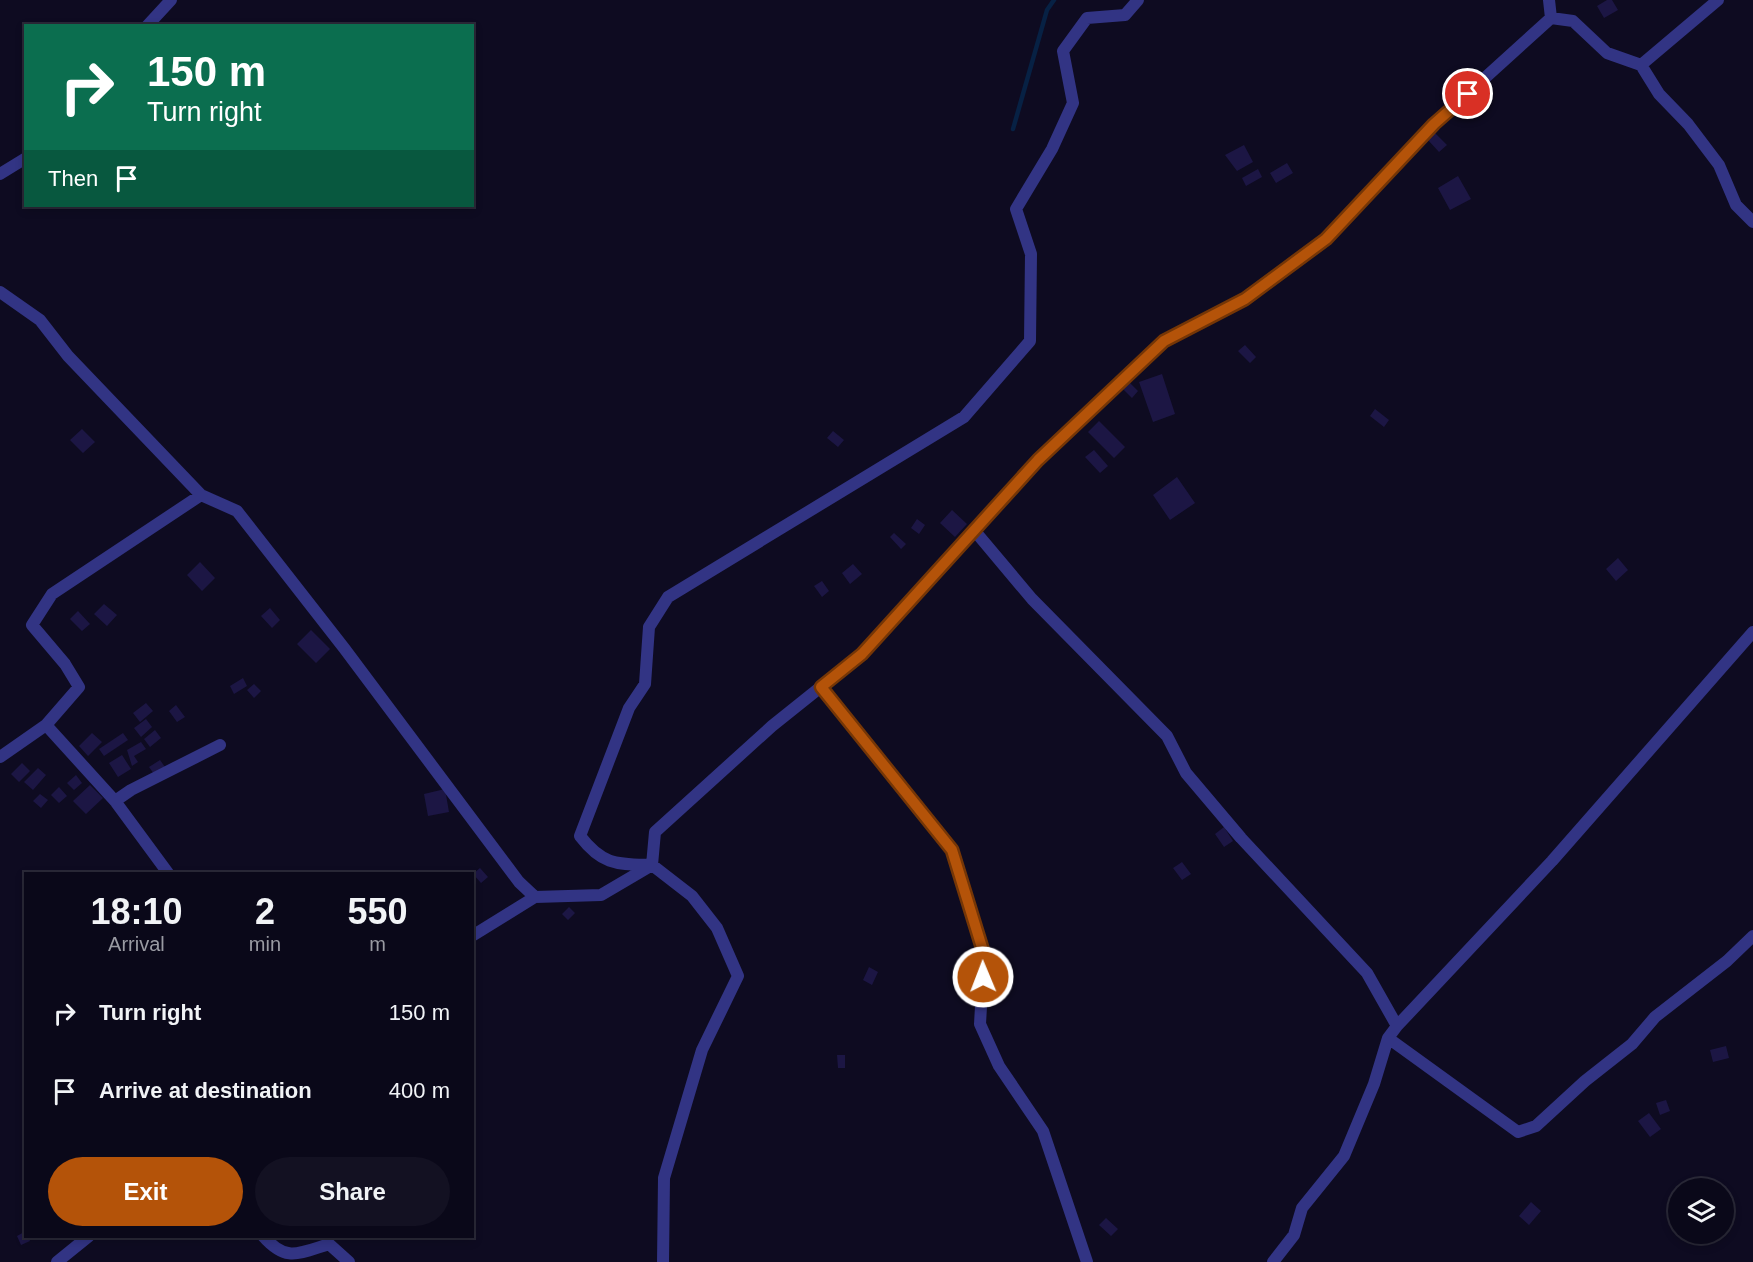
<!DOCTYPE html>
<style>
:root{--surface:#0a0819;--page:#131122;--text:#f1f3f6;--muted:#999aa2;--line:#2a2938;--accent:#b45309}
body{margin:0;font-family:Arial,sans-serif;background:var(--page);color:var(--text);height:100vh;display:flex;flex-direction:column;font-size:22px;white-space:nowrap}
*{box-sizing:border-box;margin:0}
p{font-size:20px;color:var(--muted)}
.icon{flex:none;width:33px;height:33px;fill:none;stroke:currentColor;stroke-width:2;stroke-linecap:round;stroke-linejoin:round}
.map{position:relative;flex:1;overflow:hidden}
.sheet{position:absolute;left:24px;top:872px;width:450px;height:366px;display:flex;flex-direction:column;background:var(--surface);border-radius:0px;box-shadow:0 3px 9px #0003,0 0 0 2px var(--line)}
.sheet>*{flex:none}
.guide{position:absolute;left:24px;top:24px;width:450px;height:183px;border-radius:0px;box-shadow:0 3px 9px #0003,0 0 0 2px var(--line);background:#0b6e4f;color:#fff;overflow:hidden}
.tools{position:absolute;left:1668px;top:1178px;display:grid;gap:12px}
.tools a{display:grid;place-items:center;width:66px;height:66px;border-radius:50%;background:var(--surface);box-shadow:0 3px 9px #0003,0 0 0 2px var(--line);font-size:30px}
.pin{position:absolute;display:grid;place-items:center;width:51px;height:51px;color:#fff;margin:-26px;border:3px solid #fff;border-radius:50%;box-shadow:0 2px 6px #0007}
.me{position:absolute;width:66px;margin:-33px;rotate:359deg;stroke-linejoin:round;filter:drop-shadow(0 0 4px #0008)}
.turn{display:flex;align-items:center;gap:21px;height:126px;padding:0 24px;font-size:27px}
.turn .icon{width:78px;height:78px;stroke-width:2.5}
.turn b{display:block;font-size:42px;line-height:51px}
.then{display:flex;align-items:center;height:57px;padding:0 24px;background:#0003;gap:12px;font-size:22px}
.eta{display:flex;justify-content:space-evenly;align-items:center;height:102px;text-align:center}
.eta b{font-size:36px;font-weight:700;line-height:42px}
.action{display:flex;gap:12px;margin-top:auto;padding:12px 24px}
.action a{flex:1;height:69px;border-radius:36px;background:var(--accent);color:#fff;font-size:24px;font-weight:700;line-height:69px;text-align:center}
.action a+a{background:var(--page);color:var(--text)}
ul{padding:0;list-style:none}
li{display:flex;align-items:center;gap:18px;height:78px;padding:0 24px}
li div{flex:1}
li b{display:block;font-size:22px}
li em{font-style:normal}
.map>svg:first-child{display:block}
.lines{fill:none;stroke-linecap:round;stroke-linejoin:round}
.stream{stroke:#072144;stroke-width:4.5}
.building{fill:#1c1644}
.street{stroke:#323484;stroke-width:12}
.route-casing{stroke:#753606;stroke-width:15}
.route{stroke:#b45309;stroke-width:10}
</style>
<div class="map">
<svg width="1753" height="1262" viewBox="0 0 1753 1262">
<rect width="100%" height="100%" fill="#0e0b21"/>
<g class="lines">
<path class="stream" d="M1013,129L1047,10L1054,0"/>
</g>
<path class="building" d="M1607,0H1612L1618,10L1604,18L1597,6Z
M1435,133L1447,145L1439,152L1428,140Z
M1244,145L1253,162L1237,171L1225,155Z
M1287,163L1293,173L1276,183L1270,173Z
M1258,169L1262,177L1246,186L1242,178Z
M1458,176L1471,199L1450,210L1438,188Z
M1245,345L1256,357L1250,363L1238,351Z
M1162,374L1175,414L1153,422L1139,382Z
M1129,382L1138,391L1132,398L1123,389Z
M1375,409L1389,420L1384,427L1370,416Z
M1099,421L1125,447L1114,458L1088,432Z
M82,429L95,442L83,453L70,440Z
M833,431L844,440L838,447L827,438Z
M1094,450L1108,466L1100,473L1085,457Z
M1177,477L1195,503L1170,520L1153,495Z
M952,510L967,524L955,537L940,523Z
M917,519L925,525L919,534L911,528Z
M894,533L906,544L901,549L890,537Z
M1618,558L1628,570L1616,581L1606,569Z
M200,562L215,578L202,591L187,575Z
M853,564L862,574L850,584L842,573Z
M822,581L829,591L822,597L814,586Z
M104,604L117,615L107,626L94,614Z
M270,608L280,620L272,628L261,616Z
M78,611L90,624L82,631L70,619Z
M311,630L330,649L316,663L297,644Z
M243,678L247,686L234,694L230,686Z
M254,684L261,691L254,698L247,690Z
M146,703L153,711L140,722L133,713Z
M176,705L185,717L177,722L169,711Z
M146,719L152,727L141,737L134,728Z
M155,730L161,738L150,747L144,739Z
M92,733L102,742L88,756L79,746Z
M123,733L128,740L104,756L99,749Z
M141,742L146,749L134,756L138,762L132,766L127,750Z
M122,755L131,769L118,777L109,763Z
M160,760L165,767L154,774L149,767Z
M22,763L30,771L19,782L11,774Z
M38,768L46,775L33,790L24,782Z
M76,775L82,783L74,790L67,783Z
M90,785L103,798L86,814L73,801Z
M59,787L67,796L59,803L51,795Z
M445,789L449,812L428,816L424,794Z
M40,794L48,800L41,808L33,801Z
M1224,827L1233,841L1224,847L1215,834Z
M1182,862L1191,874L1182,880L1173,868Z
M480,868L488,877L481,883L473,874Z
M569,907L575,913L568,920L562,914Z
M869,967L878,972L872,985L863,980Z
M1726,1046L1729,1058L1713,1062L1710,1050Z
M837,1055H845V1068H838Z
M1666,1100L1670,1111L1660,1115L1656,1103Z
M1649,1113L1661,1129L1650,1137L1638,1121Z
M1531,1202L1541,1211L1529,1225L1519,1216Z
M1106,1218L1118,1229L1111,1236L1099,1225Z
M26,1231L30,1241L21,1245L17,1236Z"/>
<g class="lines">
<path class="street" d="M1138,0L1125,15L1087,18L1063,51L1073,103L1052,149L1016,209L1031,254L1030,341L964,417L668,597L649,627L645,684L629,708L580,836C603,866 618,864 652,865L655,832L772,726L862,654L1038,460L1164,341L1245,299L1326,239L1434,124L1551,18L1573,21L1607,53L1641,65L1718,0
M1549,0L1551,18
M147,26L171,0
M1641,65L1659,94L1688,124L1719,165L1736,205L1753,222
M0,174L26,158
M0,292L40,320L68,356L201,495L237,511L344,648L519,882L535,897
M974,530L1032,599L1167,736L1186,773L1241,838L1367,973L1397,1026L1388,1038L1374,1084L1344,1156L1302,1208L1294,1235L1273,1262
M821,687L953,850L984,954L980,1024L999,1066L1043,1131L1087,1262
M46,725L115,801L168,873
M0,757L46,725L79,687L65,664L32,625L52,594L201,495
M115,801L131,790L220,745
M472,936L535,897L601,895L652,865L692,896L717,928L738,976L702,1050L664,1178L663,1262
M1397,1026L1552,861L1753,632
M1388,1038L1518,1132L1536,1126L1585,1081L1632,1044L1655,1017L1727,961L1753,936
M263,1236C286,1262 297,1254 329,1244L349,1262
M57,1262L89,1236"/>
</g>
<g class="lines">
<defs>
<path id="route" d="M983,977L984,954L952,850L821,687L862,654L1038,460L1164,341L1245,299L1326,239L1434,124L1468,94"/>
</defs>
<use href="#route" class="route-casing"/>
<use href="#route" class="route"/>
</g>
</svg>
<div class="tools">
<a><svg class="icon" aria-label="layers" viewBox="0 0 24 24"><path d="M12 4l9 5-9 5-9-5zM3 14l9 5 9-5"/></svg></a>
</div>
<div class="pin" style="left:1468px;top:94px;background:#d93025"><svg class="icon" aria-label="arrive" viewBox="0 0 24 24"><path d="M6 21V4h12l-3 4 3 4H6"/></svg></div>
<svg class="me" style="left:983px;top:977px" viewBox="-20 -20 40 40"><circle r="17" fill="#b45309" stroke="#fff" stroke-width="3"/><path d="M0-11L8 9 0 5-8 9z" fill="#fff"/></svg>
<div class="guide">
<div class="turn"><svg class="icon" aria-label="right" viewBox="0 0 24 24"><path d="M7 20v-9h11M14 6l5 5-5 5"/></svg><div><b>150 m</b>Turn right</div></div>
<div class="then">Then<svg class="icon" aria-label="arrive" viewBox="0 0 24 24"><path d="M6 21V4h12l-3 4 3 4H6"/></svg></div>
</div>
<section class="sheet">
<div class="eta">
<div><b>18:10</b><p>Arrival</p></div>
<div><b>2</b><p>min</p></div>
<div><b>550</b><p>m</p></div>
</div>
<ul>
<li><svg class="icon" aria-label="right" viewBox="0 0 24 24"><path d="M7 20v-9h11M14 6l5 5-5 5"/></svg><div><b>Turn right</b></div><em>150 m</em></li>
<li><svg class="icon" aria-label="arrive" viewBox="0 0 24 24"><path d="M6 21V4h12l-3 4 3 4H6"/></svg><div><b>Arrive at destination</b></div><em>400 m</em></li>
</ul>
<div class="action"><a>Exit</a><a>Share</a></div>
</section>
</div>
